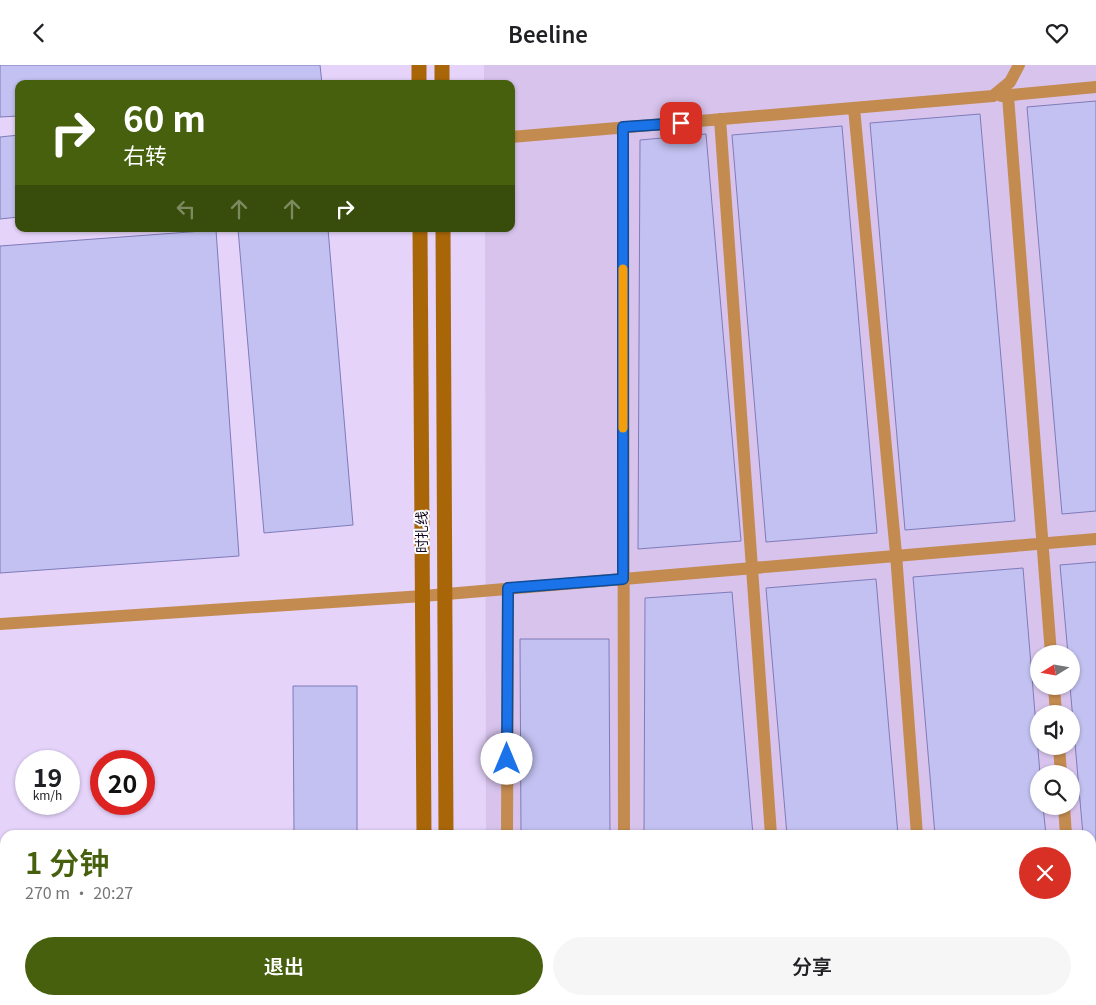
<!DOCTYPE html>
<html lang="zh">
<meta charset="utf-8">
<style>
:root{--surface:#fff;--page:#f6f6f6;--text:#202124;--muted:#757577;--accent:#46600e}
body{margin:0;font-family:Georgia,"Noto Sans SC",serif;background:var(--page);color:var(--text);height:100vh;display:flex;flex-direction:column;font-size:19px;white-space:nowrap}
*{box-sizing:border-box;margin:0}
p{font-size:16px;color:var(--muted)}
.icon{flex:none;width:28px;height:28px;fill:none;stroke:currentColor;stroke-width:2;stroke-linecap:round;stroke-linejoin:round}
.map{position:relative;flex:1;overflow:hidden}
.drawer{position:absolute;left:0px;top:765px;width:1096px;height:175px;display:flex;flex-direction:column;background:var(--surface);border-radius:15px 15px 0 0;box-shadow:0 1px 4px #0004}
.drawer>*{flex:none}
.banner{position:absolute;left:15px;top:15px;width:500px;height:152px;border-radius:10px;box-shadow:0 1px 4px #0004;background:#46600e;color:#fff;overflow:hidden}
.needle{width:32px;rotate:259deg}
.controls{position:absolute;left:1030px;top:580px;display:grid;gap:10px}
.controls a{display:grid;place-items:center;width:50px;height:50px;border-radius:50%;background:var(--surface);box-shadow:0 1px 4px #0004;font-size:25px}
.speed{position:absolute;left:15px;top:685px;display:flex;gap:10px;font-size:25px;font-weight:700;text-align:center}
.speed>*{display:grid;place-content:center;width:65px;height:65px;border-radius:50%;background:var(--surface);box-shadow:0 1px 4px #0004;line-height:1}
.speed small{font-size:12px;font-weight:400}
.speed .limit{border:8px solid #d22;background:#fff;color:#111}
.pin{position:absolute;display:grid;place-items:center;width:42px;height:42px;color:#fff;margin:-21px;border-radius:10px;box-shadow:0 2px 8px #0006}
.me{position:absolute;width:55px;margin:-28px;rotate:0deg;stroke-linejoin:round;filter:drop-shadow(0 0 4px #0008)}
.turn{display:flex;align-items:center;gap:18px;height:105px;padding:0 25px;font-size:22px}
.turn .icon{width:65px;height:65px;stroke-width:2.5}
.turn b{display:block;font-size:35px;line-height:42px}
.lanes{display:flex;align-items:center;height:48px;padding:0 25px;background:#0003;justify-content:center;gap:25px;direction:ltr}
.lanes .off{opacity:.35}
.round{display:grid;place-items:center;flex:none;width:52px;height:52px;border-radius:26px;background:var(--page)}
.summary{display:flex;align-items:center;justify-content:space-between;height:85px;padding:0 25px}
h1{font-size:30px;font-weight:600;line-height:38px;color:var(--accent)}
.button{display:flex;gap:10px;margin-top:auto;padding:10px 25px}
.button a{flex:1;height:58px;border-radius:30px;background:var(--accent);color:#fff;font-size:20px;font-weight:600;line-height:58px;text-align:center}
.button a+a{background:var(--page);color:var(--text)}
header{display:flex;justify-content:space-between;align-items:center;height:65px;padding:0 25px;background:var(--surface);font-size:22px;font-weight:600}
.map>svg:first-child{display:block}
.built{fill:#d7c3ec;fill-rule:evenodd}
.building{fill:#c2c1f1;stroke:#7f7bb9}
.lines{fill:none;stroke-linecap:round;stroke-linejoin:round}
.lane{stroke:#c38b4f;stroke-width:12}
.secondary{stroke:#a86608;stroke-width:15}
.primary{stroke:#7e572d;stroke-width:15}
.route-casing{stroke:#114b97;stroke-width:12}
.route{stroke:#1a73e8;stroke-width:9}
.slow{stroke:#f59e0b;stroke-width:9}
.labels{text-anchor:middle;stroke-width:4;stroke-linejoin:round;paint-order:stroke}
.street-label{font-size:14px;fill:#12071d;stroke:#fdfdfd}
</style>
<header><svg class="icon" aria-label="back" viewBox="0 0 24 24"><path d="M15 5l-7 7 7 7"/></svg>Beeline<svg class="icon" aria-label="heart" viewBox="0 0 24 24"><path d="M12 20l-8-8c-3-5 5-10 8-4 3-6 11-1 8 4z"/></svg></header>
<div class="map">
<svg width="1096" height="940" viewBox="0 0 1096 940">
<rect width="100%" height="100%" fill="#e5d3fa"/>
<path class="built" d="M484,0H1096V940H487V935H1091V770H486L485,164H511V19H484ZM1039,589H1071V621H1039ZM1039,649H1071V681H1039ZM1039,709H1071V741H1039Z"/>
<path class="building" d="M0,0H320L322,19H19V51L0,52Z
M1096,36V446L1062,449L1027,42Z
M980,49L1015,456L905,465L870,58Z
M842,61L877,468L766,477L732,70Z
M706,69L741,476L638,484L640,75Z
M19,70V152L0,154V72Z
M238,164H328L353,460L264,468Z
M216,165L239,491L0,508V181Z
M1096,497V907H1095L1091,868V770H1083L1070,621L1071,589H1068L1060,500Z
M1023,503L1040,709H1039V741H1043L1046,770H935L913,512Z
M876,514L898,770H787L766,523Z
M732,527L753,770H644L645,533Z
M520,574H609L610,770H521Z
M293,621H357V770H294Z
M522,935H611V940H522Z
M643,935H749L695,940H643Z"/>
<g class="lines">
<path class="lane" d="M1001,31L1096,22
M1008,31L1051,589
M854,43L896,489L917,770
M720,54L771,770
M623,62L624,770
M511,72L993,31L1010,17L1019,0
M0,559L423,531L1096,474
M1054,621L1056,649
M1059,681L1061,709
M1064,741L1066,770
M507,770L508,523
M1091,931H1096
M625,935V940
M783,935V940
M930,935V940
M1080,935L1081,940
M505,940V935
M989,940L1047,935"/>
<path class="secondary" d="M419,0V19
M442,0V19
M420,164L424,770
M443,164L446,770
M426,935V940
M446,935V940"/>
<path class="primary" d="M0,887L5,890
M0,934L7,940
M61,935L67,940"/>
</g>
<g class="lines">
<defs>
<path id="route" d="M507,694L508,523L623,514V62L681,58"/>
</defs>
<use href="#route" class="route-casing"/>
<use href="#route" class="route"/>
<path class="slow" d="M623,363V204"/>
</g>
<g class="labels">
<g class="street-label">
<text transform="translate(422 467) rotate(-90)" y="5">时扎线</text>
</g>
</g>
</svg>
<div class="controls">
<a><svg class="needle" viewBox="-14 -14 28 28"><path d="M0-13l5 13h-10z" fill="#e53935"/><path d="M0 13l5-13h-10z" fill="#757577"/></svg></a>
<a><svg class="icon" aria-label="sound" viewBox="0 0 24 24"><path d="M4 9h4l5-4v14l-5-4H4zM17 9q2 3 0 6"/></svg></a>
<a><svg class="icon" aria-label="search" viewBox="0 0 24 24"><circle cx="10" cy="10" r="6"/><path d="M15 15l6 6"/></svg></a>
</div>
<div class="speed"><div>19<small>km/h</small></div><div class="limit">20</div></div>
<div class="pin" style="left:681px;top:58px;background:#d93025"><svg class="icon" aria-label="arrive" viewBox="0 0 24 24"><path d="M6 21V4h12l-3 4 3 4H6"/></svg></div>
<svg class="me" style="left:507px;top:694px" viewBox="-20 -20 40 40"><circle r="19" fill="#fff"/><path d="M0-13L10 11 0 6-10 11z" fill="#1a73e8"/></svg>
<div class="banner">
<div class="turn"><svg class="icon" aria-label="right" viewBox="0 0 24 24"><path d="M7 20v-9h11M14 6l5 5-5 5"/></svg><div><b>60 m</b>右转</div></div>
<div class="lanes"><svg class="icon off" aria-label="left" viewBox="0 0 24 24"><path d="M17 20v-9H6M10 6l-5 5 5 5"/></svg><svg class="icon off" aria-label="ahead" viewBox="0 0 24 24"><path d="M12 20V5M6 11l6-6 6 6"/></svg><svg class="icon off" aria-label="ahead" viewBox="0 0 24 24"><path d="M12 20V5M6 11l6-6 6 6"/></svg><svg class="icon" aria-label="right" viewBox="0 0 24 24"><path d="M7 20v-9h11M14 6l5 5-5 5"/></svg></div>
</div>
<section class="drawer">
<div class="summary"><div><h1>1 分钟</h1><p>270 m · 20:27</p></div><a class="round" style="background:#d93025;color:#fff"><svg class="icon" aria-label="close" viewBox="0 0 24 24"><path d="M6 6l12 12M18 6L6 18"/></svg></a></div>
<div class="button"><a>退出</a><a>分享</a></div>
</section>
</div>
